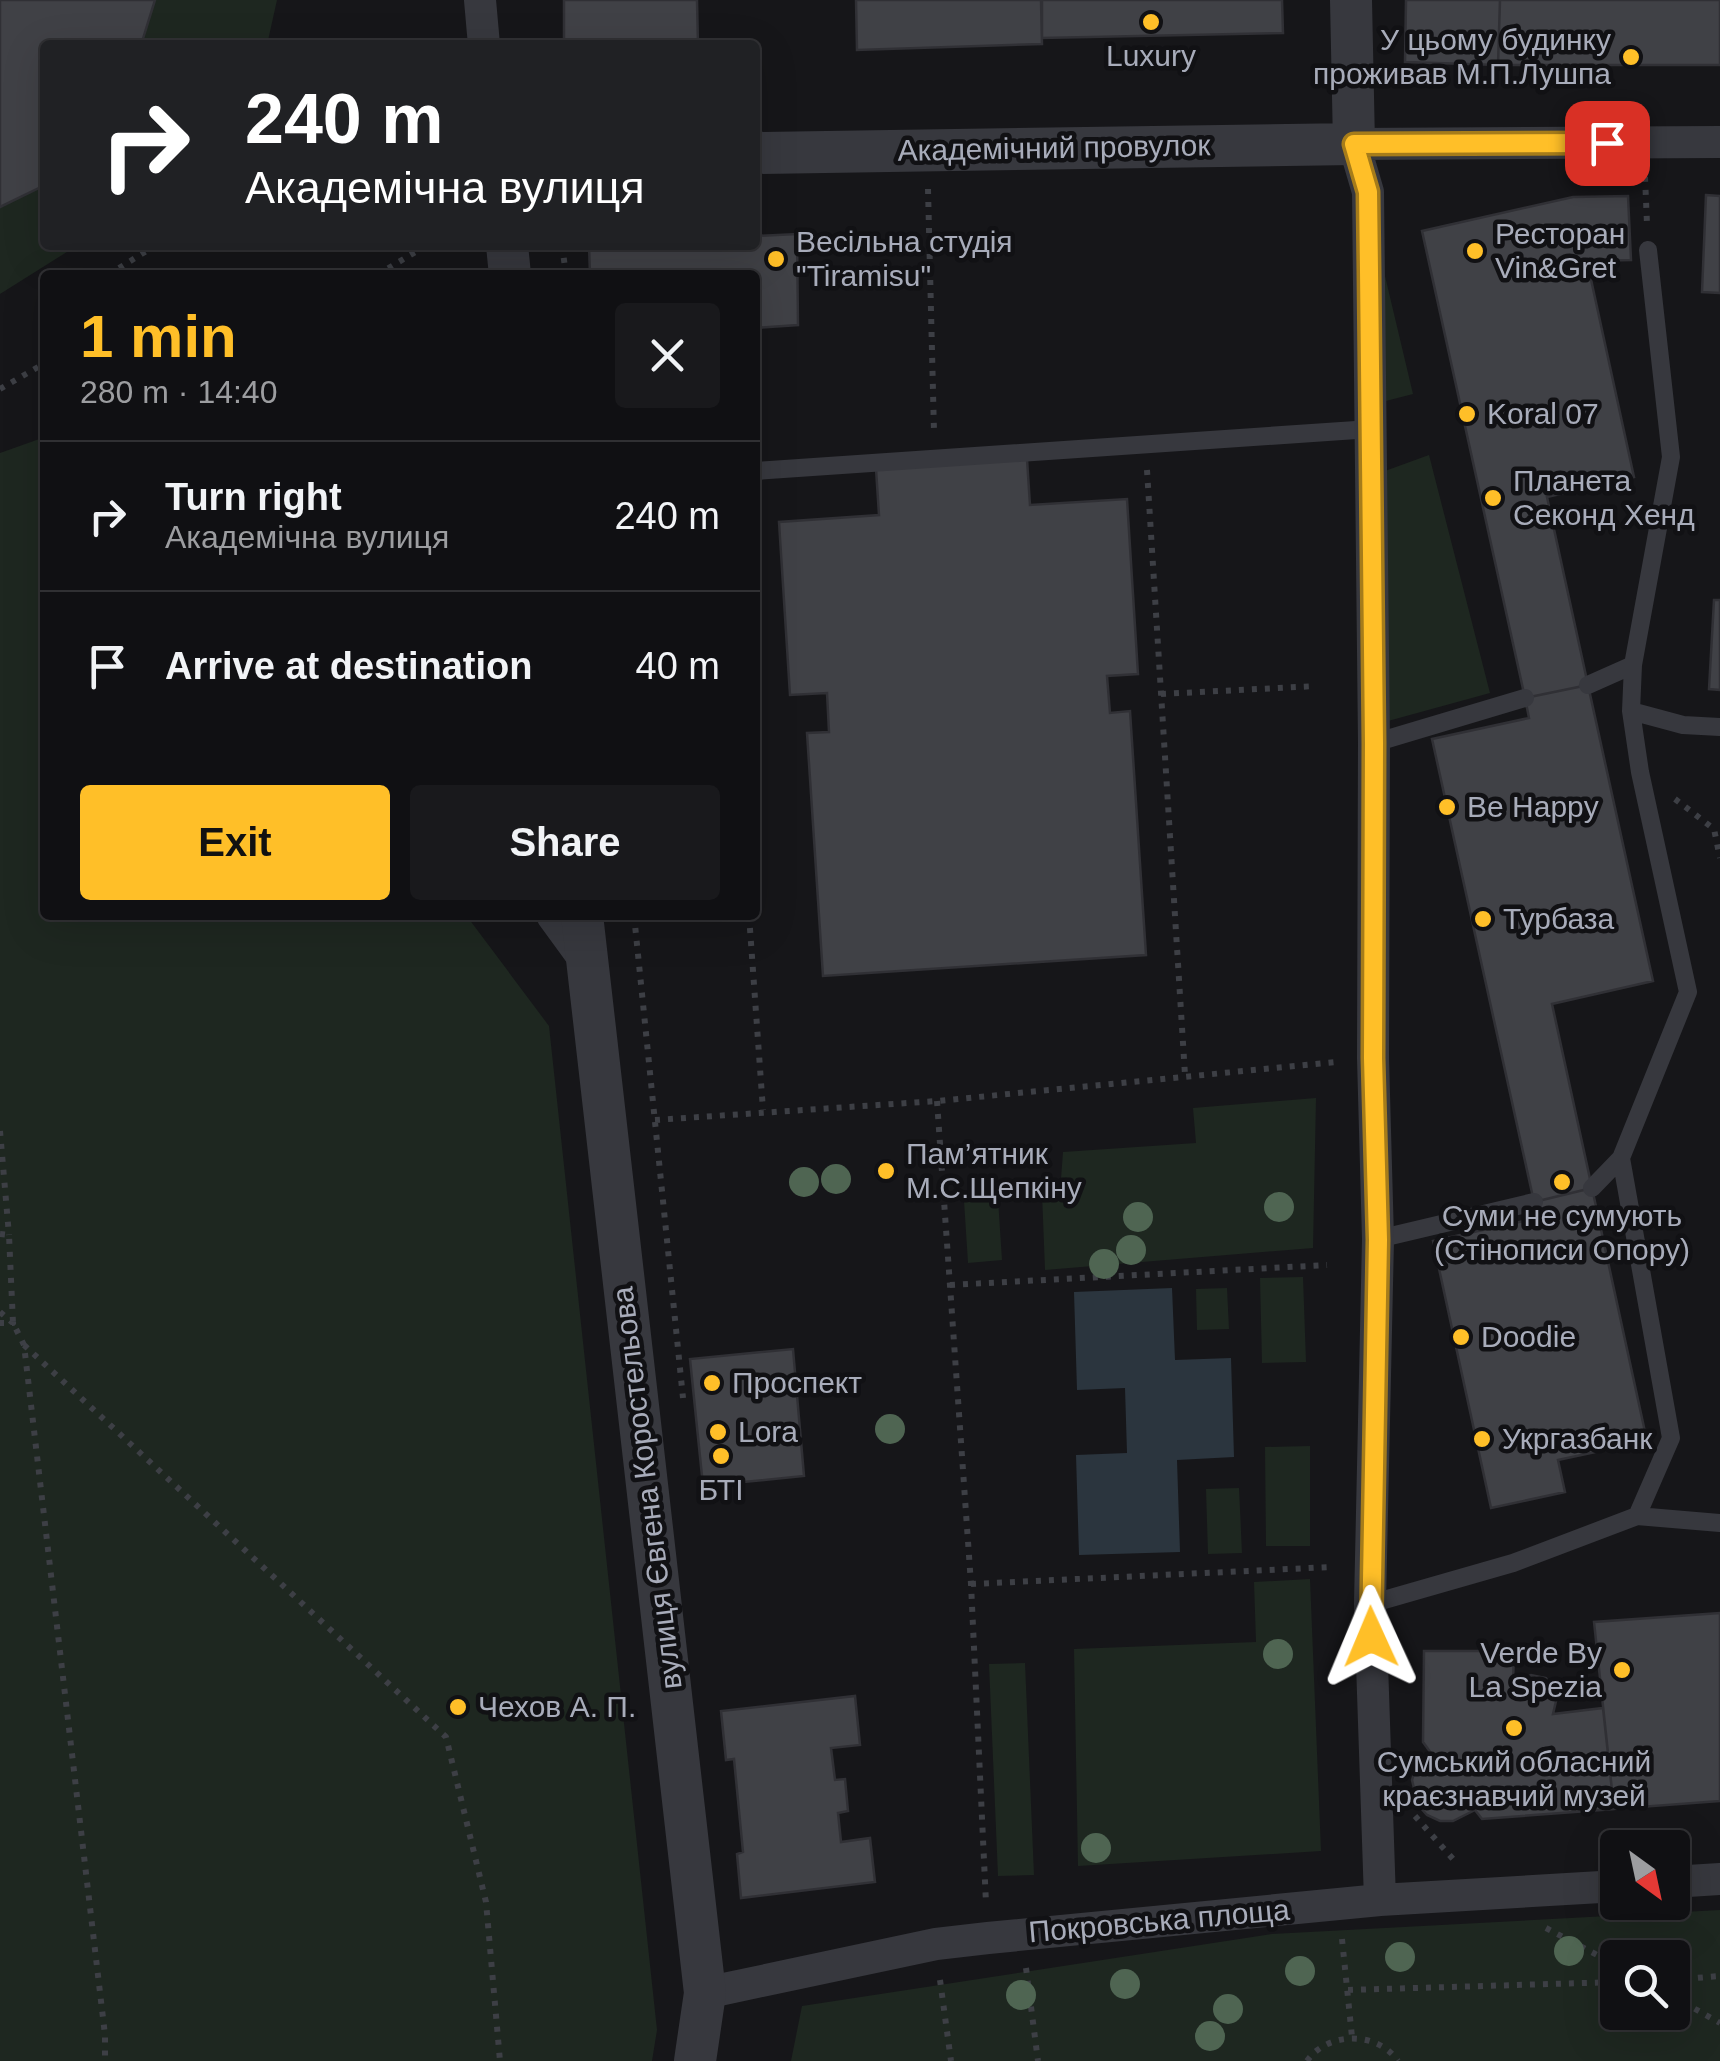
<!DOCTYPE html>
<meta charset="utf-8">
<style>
:root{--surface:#101013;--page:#19191c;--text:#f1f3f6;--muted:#9c9da0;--line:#303033;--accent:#ffbf28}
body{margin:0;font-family:Helvetica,sans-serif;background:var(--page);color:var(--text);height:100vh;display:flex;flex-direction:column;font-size:38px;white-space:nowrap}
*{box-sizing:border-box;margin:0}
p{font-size:32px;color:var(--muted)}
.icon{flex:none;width:55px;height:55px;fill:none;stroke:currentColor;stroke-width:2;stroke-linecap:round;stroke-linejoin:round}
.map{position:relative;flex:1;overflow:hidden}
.sheet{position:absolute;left:40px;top:270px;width:720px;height:650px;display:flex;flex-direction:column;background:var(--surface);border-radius:10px;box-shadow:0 10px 40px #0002,0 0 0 2px var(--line)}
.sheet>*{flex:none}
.top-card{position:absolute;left:40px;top:40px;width:720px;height:210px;border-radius:10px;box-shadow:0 10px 40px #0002,0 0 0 2px var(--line);background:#202124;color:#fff;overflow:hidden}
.needle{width:65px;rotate:147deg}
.controls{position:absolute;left:1600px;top:1830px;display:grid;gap:20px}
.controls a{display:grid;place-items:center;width:90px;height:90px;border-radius:10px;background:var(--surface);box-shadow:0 10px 40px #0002,0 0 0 2px var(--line);font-size:50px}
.pin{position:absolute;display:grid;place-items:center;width:85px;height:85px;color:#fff;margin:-42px;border-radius:20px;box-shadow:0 5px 15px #0006}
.me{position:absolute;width:110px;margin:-55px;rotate:359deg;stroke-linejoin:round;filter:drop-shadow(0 0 8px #0008)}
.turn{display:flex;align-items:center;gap:35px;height:210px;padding:0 40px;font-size:45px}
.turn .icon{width:130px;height:130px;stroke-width:2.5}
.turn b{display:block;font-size:70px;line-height:85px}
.round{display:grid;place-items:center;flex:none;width:105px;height:105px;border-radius:10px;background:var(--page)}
.head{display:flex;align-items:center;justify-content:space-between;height:170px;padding:0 40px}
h1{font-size:60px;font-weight:600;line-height:75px;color:var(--accent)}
.action{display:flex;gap:20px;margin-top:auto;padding:20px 40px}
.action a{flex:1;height:115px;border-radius:10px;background:var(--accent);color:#111;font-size:40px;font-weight:600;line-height:115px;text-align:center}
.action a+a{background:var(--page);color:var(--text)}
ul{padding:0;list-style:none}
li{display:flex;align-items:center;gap:30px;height:150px;padding:0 40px;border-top:2px solid var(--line)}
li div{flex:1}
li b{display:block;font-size:38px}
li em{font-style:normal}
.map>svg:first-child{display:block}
.green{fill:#1e2720;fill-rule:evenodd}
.water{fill:#2b353e}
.building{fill:#404146;stroke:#303035;stroke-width:2.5}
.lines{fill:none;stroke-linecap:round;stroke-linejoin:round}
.path{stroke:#3d3f45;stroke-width:6;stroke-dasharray:5 8;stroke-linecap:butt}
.service{stroke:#37383e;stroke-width:18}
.minor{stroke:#37383e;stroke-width:32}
.tertiary{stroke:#37383e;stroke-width:42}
.tree{fill:#4f6552}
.route-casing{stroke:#a67c1a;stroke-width:25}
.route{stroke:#ffbf28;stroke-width:18}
.poi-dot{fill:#ffbf28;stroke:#111114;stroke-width:4}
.labels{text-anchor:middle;stroke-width:9;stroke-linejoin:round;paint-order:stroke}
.poi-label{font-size:30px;fill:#a8acba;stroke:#111114;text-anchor:start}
.street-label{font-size:30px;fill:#a8acba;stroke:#111114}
</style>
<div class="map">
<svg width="1720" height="2061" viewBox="0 0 1720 2061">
<rect width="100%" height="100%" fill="#161619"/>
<path class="green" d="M0,0H277L267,45H45V245H78L0,294Z
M1385,276L1413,394L1382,402Z
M45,437V915H466L549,1026L657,2030L652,2061H0V453Z
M1429,455L1490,693L1388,721L1385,471Z
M1316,1098L1313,1248L1045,1270L1042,1193L1060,1192L1063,1152L1196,1143L1193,1108Z
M998,1199L1002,1260L968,1263L964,1201Z
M1303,1277L1306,1362L1262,1363L1260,1278Z
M1227,1288L1229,1329L1197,1330L1196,1289Z
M1310,1446V1546H1266L1265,1447Z
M1239,1488L1242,1553L1208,1554L1206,1489Z
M1310,1579L1321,1851L1078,1866L1074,1649L1256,1642L1254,1582Z
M1025,1663L1034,1875L998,1876L989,1664Z
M1720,1910V2061H791L802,2006L1272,1934ZM1618,1958H1672V2012H1618Z"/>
<path class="water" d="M1172,1288L1175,1360L1231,1358L1234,1457L1177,1460L1180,1552L1079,1555L1076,1455L1127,1453L1125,1388L1077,1390L1074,1292Z"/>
<path class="building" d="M0,0H155L141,45H45V185L0,207Z
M564,0H697L698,45H564Z
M856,0H1041L1042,44L857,50Z
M1042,0H1282L1283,33L1042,38Z
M1406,0H1500L1498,65L1405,62Z
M1500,0H1720V65H1498Z
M1706,195L1720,196V293L1702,292Z
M1628,196L1631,260L1587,261L1634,477L1547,497L1588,685L1525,698L1422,231L1573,197Z
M797,234L798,325L755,328V275H590L589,245H755V236Z
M1027,459L1030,505L1127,499L1138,674L1107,676L1110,713L1130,711L1146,955L823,976L807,733L829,732L827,693L790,695L779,522L879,515L876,469Z
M1714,600H1720V690L1709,689Z
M1588,685L1653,981L1552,1004L1592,1188L1534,1202L1432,739L1529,718L1525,698Z
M1592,1188L1647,1441L1558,1460L1565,1492L1491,1508L1433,1241L1537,1218L1534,1202Z
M793,1349L804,1476L703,1486L690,1359Z
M1720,1613V1801L1614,1809L1594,1622Z
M1424,1651H1514L1513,1683L1531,1675L1546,1678L1557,1697L1553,1714L1603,1708L1614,1809L1482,1819L1475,1810L1453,1821H1440L1427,1815L1418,1805L1412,1780L1416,1767L1431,1753L1423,1742Z
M855,1696L860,1745L831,1748L835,1780L845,1779L848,1811L838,1813L841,1842L870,1838L875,1882L741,1898L737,1854L743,1852L734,1759L726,1760L721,1711Z"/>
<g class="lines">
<path class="path" d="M1645,177L1647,224
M928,189L934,432
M562,245L566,275
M108,275L156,245
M377,275L427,245
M0,389L45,363
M1147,470L1185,1075
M1161,694L1316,686
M1675,799L1714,829L1720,858
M634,915L683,1398
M749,915L763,1110
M937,1101L971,1584L986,1903
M655,1120L937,1101L1336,1062
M0,1131L9,1235
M0,1234L9,1235L13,1323L24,1345L105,2035V2061
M950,1285L1327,1265
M0,1312L13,1323H0
M24,1345L446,1737L486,1902L500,2061
M971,1584L1332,1567
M1415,1816L1453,1859
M1546,1928L1618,1966
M1342,1939L1352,2037
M1026,1968L1038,2061
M940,1980L951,2061
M1672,1980L1720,1976
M1348,1990L1618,1982
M1672,1996L1720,2023
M1307,2061C1328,2031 1377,2031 1398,2061"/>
<path class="service" d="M755,471L1371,429
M1588,685L1633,665
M1631,711L1683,725L1720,727
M1374,743L1525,698
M1621,1158L1688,992L1640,772L1631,711L1633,665L1671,457L1648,250
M1592,1188L1621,1158L1671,1438L1637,1516
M1378,1239L1534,1202
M1370,1604L1513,1563L1637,1516L1720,1523"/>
<path class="minor" d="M480,0L484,45
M552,915L587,963
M1672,1882L1720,1879
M1380,1900L1370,1604L1378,1239L1373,1058L1374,743L1368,192L1354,144L1720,142
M705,1993L936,1944L988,1938L1380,1900L1618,1886"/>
<path class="tertiary" d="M755,153L1354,144L1351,0
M507,245L510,275
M582,915L705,1993L695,2061"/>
</g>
<g class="tree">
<circle cx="836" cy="1179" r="15"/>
<circle cx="804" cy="1182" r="15"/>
<circle cx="1279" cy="1207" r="15"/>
<circle cx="1138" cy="1217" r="15"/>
<circle cx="1131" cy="1250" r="15"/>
<circle cx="1104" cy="1264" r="15"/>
<circle cx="890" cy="1429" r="15"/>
<circle cx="1278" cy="1654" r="15"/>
<circle cx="1096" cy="1848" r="15"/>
<circle cx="1569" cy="1951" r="15"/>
<circle cx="1400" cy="1957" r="15"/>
<circle cx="1300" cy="1971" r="15"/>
<circle cx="1125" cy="1984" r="15"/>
<circle cx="1021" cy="1995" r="15"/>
<circle cx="1228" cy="2009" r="15"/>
<circle cx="1210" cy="2036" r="15"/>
</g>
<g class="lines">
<defs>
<path id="route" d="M1371,1637L1378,1240L1373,1058L1374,743L1369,271L1368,192L1354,144L1607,143"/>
</defs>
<use href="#route" class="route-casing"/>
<use href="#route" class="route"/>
</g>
<g class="poi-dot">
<circle cx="1151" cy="22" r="10"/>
<circle cx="1631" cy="57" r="10"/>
<circle cx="1475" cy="251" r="10"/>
<circle cx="776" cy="259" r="10"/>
<circle cx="1467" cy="414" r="10"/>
<circle cx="1493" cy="498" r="10"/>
<circle cx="1447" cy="807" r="10"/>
<circle cx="1483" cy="919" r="10"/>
<circle cx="886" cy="1171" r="10"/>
<circle cx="1562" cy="1182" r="10"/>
<circle cx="1461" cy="1337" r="10"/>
<circle cx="712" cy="1383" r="10"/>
<circle cx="718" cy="1432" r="10"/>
<circle cx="1482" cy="1439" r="10"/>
<circle cx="721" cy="1456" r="10"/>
<circle cx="1622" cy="1670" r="10"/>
<circle cx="458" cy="1707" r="10"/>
<circle cx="1514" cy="1728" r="10"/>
</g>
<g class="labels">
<g class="poi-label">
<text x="1611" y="50" text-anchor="end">У цьому будинку<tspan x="1611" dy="34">проживав М.П.Лушпа</tspan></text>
<text x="1151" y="66" text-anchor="middle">Luxury</text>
<text x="1495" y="244">Ресторан<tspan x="1495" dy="34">Vin&amp;Gret</tspan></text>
<text x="796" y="252">Весільна студія<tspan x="796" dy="34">"Tiramisu"</tspan></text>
<text x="1487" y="424">Koral 07</text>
<text x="1513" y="491">Планета<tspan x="1513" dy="34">Секонд Хенд</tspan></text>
<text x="1467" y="817">Be Happy</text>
<text x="1503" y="929">Турбаза</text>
<text x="906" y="1164">Пам’ятник<tspan x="906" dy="34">М.С.Щепкіну</tspan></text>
<text x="1562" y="1226" text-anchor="middle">Суми не сумують<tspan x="1562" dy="34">(Стінописи Опору)</tspan></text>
<text x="1481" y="1347">Doodie</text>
<text x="732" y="1393">Проспект</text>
<text x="738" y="1442">Lora</text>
<text x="1502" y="1449">Укргазбанк</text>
<text x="721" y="1500" text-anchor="middle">БТІ</text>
<text x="1602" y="1663" text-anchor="end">Verde By<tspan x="1602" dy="34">La Spezia</tspan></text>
<text x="478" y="1717">Чехов А. П.</text>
<text x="1514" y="1772" text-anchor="middle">Сумський обласний<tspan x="1514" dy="34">краєзнавчий музей</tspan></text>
</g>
<g class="street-label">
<text transform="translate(1054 148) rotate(-1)" y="10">Академічний провулок</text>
<text transform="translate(647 1488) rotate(-97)" y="10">вулиця Євгена Коростельова</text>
<text transform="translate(1159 1921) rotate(-5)" y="10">Покровська площа</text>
</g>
</g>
</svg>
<div class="controls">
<a><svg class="needle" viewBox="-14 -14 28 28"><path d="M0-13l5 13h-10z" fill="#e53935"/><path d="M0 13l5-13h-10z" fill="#9c9da0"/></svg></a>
<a><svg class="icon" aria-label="search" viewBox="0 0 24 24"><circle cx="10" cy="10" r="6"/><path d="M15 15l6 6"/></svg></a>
</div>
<div class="pin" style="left:1607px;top:143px;background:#d93025"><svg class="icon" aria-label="arrive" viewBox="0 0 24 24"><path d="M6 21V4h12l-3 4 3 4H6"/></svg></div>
<svg class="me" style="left:1371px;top:1637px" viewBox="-20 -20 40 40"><path d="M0-17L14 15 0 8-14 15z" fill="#ffbf28" stroke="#fff" stroke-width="4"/></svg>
<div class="top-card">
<div class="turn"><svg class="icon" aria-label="right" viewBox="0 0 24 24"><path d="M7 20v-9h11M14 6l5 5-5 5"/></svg><div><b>240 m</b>Академічна вулиця</div></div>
</div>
<section class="sheet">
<div class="head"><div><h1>1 min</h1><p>280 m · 14:40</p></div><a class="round"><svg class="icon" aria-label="close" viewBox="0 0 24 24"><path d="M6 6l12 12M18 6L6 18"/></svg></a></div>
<ul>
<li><svg class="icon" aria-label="right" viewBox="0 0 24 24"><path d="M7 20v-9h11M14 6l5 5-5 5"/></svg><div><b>Turn right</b><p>Академічна вулиця</p></div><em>240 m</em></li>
<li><svg class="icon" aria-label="arrive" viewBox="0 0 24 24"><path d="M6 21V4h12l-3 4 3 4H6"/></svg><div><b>Arrive at destination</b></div><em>40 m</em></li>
</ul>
<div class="action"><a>Exit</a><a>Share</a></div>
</section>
</div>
